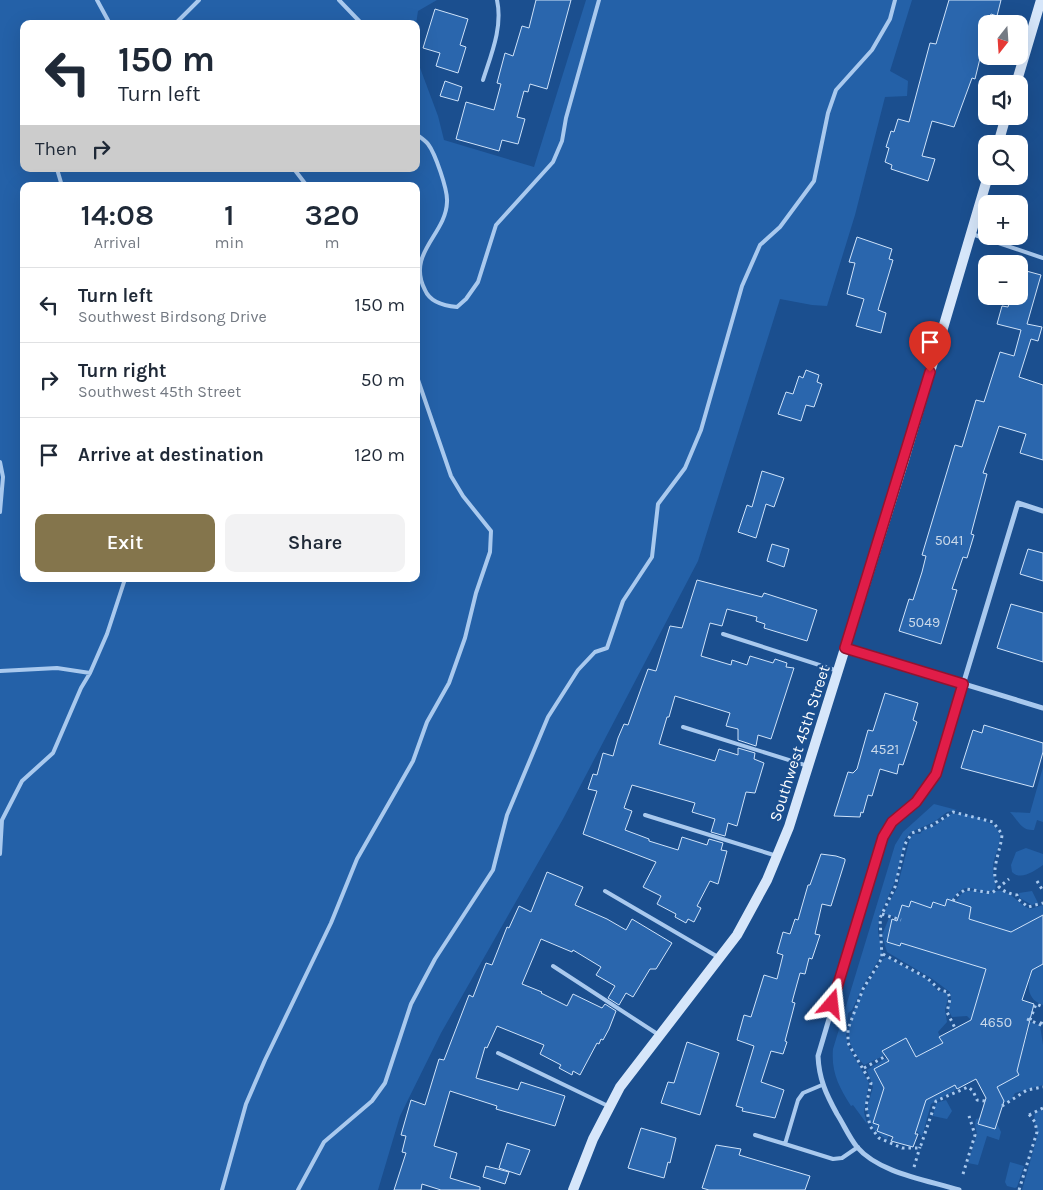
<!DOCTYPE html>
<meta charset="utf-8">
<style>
:root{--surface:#fff;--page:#f2f2f3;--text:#1f2937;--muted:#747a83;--line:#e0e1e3;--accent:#84754c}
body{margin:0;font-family:Karla,sans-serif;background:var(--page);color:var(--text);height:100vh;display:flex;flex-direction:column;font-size:19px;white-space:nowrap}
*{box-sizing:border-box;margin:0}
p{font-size:16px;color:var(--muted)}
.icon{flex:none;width:28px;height:28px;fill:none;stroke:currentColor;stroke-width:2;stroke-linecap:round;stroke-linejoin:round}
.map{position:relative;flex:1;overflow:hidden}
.sheet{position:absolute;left:20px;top:182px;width:400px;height:400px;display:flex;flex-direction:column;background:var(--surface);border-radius:10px;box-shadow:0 5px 20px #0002}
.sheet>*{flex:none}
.banner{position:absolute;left:20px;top:20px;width:400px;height:152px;border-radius:10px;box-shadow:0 5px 20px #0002;background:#fff;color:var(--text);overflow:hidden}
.needle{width:32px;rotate:197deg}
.fabs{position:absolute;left:978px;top:15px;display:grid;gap:10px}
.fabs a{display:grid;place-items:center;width:50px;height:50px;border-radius:10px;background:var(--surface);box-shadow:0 5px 20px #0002;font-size:25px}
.pin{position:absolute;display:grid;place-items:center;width:42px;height:42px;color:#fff;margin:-51px -21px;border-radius:50% 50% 50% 0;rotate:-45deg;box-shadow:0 0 5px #0007}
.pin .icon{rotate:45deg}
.me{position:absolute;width:55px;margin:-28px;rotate:17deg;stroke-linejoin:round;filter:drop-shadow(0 0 4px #0008)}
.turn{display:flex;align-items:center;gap:18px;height:105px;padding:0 15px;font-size:22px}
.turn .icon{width:65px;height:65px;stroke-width:2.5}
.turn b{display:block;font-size:35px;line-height:42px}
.then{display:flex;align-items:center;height:48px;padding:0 15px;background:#0003;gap:10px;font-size:19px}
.eta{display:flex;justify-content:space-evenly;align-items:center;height:85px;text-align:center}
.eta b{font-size:30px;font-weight:600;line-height:35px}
.primary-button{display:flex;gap:10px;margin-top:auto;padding:10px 15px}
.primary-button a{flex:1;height:58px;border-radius:10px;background:var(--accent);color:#fff;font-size:20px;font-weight:600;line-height:58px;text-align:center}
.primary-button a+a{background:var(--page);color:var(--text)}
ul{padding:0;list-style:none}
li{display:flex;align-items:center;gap:15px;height:75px;padding:0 15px;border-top:1px solid var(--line)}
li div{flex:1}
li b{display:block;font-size:19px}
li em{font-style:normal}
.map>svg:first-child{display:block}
.green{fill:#2461a8;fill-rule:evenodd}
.building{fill:#2a66ad;stroke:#cfe3fa}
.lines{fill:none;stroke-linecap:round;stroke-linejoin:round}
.path{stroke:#a9c9ee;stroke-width:3;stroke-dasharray:2.5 4;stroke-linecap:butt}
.lane{stroke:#a9c9ee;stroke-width:4}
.street{stroke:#a9c9ee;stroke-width:5}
.secondary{stroke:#d6e6fa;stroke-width:10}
.route-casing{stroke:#92132f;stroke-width:12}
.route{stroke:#e11d48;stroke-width:9}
.labels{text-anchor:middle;stroke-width:5;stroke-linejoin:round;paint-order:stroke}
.number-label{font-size:14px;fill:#cad9ea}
.street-label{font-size:16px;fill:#fff;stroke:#1b4f8f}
</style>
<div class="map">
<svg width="1043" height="1190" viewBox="0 0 1043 1190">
<rect width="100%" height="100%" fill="#1b4f8f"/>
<path class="green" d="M0,0H437L418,11L416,24H24V169H416V57L438,116L444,140L534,167L586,0H912L890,71L908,81L907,96L885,97L855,215L827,306L812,305L780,299L698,561L563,819L441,1033L400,1116L378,1190H0ZM24,186H416V579H24Z
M1043,767V822L1037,820L1034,830C1021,831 1018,820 1010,812L1030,813Z
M934,804L957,810L947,812L934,822L911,832L905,839L896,879L879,917L878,931L882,954L864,984L852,1010L848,1013L846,1036L848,1046L869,1083L864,1112L867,1124L853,1105L851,1106C839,1087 831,1072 833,1049L895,845L903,832Z
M951,814C965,813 1000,820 1000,837C1000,848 993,857 993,868C992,875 998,883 995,890C977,897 966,875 952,901L947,900L945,906L933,902L931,908L911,901L909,907L898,918L885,914L884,912L897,888L910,838L914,834H920L922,831L936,825Z
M1026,848L1043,854V865C1034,871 1021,881 1012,872L1011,865L1016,852Z
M974,890C991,897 994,889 1002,891C1014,894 1019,905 1030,909L1043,905V915L1011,932L969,919L971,907L955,902L963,892Z
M1032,891L1038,903L1032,905L1020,898L1019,893Z
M889,918L892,919L887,942L899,946L901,940L905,944L986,969L971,1020L967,1016L952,1017L948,1009L951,999L950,992L931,978L887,952L882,935Z
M887,957L927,979L938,991L947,993L948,998L945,1010L947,1022L938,1032L943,1043L916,1057L906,1038L883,1050L885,1055L864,1065C859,1059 852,1050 850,1042C843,1016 871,980 883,959Z
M1043,964V1005C1026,999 1027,985 1032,970Z
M1027,1021L1040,1025L1043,1045V1085L1015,1093L1011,1100L1003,1103L991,1077L1017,1069L1030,1025L1026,1024Z
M886,1058L889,1061L874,1069L884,1088L877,1131L889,1135L887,1140L874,1130L868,1116L867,1108L873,1087L867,1070Z
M955,1085L957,1089L931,1104L922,1137L916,1130L926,1100Z
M946,1100L952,1111L947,1119L933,1116L936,1103Z
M1043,1110V1190H1022L1038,1134L1034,1119L1035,1111Z
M980,1118L978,1124L995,1129L997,1124L1001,1132L999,1140L987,1136L978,1165L968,1163L977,1134L975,1125L976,1119Z
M1010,1162L1024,1166L1017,1187L1015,1188L1007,1186L1005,1182Z"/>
<path class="building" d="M536,0H571L547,89L530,84L528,92L524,91L517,117L525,119L518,144L502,140L499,151L456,139L466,102L494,110L501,84L497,83L505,53L513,56L522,26L529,28Z
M949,0H1001L997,16L991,14L986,24V43L984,42L975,79L972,78L954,127L932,121L922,156L935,159L928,181L891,169L892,165L885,162L889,148L886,147L891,131L894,132L898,119L909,122L930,43L936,44Z
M435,9L468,19L460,45L466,47L458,73L436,66L440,53L423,48Z
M445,81L462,87L458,101L440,96Z
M857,237L892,249L889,259L893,260L878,310L886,313L881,333L856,326L864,299L847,294L855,263L849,262Z
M1019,269L1041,275L1027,324L1042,327L1038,341L1031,339L1019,377L1043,385V460L1020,453L1026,434L999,426L983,473L987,474L971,534L974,535L967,558L963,557L952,589L957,590L941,644L899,631L909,599L913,600L922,572L926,556L922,555L955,445L962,447L976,400L984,402L1000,352L1014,356L1021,330L997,324L1002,306L1008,307L1011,296H1019Z
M806,370L819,375L817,382L822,384L814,407L806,405L801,421L778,414L786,392L793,394L799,376L803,378Z
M762,471L784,478L774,507L766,504L756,538L738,532L747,505L752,507Z
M772,544L789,549L784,567L767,561Z
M1028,549L1043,553V581L1020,574Z
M697,580L762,597L764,593L817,610L807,641L764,628L765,624L756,621L757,617L727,609L722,626L710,623L701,656L731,665L732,660L747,665L750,656L773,663L775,659L787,663L786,667L794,668L771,739L758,735L756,746L738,740V729L726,726L730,713L675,696L669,717H667L659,744L715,761L719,749L738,755V748L755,753L754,759L764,763L755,793L746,792L737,826L728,823L725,836L711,832L715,819L692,812L695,803L632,785L624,808L632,811L625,830L649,839V841L678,850L682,837L707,845L709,839L723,843L721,850L727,851L718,884L710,881L697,906L701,908L694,922L688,919L686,923L675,917L676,914L657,904L661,896L643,887L656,862L583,834L597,791L588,789L593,774L597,775L603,753L613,756L618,738L624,724L628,725L648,669L656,671L670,626L682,628Z
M1011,604L1043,613V662L997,648Z
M885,693L918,703L913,720L917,722L903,765L899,764L897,774L880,769L872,796L868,795L863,813L861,812L860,817L834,816L848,772L853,773L857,769L868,730L873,731Z
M984,725L1043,743V752L1033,787L961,768L973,730L982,733Z
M821,854L836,856L845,859V861L831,906L822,904L815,934L820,935L812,959L809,958L805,974L800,973L792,1002L795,1003L785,1041L787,1042L783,1054L771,1051L761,1082L784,1090L775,1118L742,1111L743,1108L736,1106L754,1046L737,1040L744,1015L751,1017L764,975L777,979L783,955L777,953L783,932L790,934L795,919L798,920L808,885H810Z
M547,872L583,887L575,905L607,919L626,930L632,919L672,943L656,969H650L633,997L626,993L619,1005L608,998L615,986L596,975L601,967L573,950L572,952L541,939L522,984L542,992L541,993L567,1006L573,994L602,1008L605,1004L616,1011L609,1029L603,1040L601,1039L599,1044L597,1043L580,1075L573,1071L572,1075L559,1068L561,1065L540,1054L544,1045L497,1026L487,1048L485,1047L476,1078L518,1090L521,1082L565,1096L555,1126L496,1109L497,1106L450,1091L434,1146L457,1153L450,1178L480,1187V1190H441L422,1184L421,1190H394L406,1153L402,1152L406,1136L401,1135L411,1100L425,1105L439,1059L444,1060L469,995L473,997L486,963L492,965L507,927L509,928L519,906L531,912Z
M947,899L971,907L969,919L1011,932L1043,915V964L1032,970L1022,1000L1034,1004L1017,1071L1019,1075L997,1087L1004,1101L995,1129L978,1124L986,1098L976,1079L957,1089L955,1085L926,1100L915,1134H918L913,1147L891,1141L893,1137L877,1131L879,1125L873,1123L884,1088L874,1069L889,1061L882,1051L906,1038L916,1057L943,1043L939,1037L971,1020L986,969L901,943L900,946L887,942L892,919L897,921L902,905L909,907L911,901L931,908L933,902L945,906Z
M687,1042L719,1053L700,1115L661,1103L668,1082L674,1083Z
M641,1128L676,1138L670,1163L668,1162L664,1178L628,1168Z
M507,1143L530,1150L520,1175L499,1168Z
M716,1145L741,1149L739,1155L810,1176L805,1190H709L702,1188Z
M486,1166L509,1172L505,1184L483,1177Z"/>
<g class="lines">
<path class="path" d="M1037,881L1043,891
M953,901L956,896L966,889L992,893L1009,879
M882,914L901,920
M883,954L927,978L940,990L948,992L950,999L947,1012L955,1028
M1027,1019L1043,1026
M1030,1020L1036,1004L1043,1007
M1041,1024L1043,1018
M864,1068L886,1056
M985,1101L977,1100L973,1091L968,1087L936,1101L921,1145L918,1148H902L879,1138L870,1126L866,1106L871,1083L848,1043V1029L863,989L882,958L880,918L895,887L905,844L912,833L931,826L953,812L993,822L1002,834C1001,856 979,889 1017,895L1018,899L1028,907L1043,903
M1002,1106L1027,1090L1043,1087
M1029,1115L1043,1108
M914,1167L920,1147
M963,1174L975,1135L969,1116
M1019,1190L1037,1132L1035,1122L1028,1113"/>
<path class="lane" d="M97,0L110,24
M339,0L362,24
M175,24L199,0
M483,80C491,55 503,27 497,0
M416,134C420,137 425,140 428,144C435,153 448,190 447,202C446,235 406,253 425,290C430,302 445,306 457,307L466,299L478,282L496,225L553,162L562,141L566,118L599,0
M57,169L62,186
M294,169L307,186
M972,234L1043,258
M0,462L3,477L0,512
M723,634L838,671
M0,671L57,668L90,673
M683,727L808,766
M645,815L777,856
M0,854L2,820L22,781L53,753L81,688L90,673L107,634L125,579
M605,891L718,957
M553,966L659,1035
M498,1053L608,1106
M822,1085L803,1093L798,1100L785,1144L833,1159L842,1158L858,1147
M755,1135L785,1144
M222,1190L246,1104L265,1060L331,923L357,859L413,761L427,722L449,683L465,638L476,593L490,552L491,531L463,496L451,476L416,374
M298,1190L324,1142L372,1101L385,1083L411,1004L435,959L493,870L507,815L548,717L578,670L595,652L607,648L623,601L652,557L658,504L685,468L701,430L742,286L760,245L780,227L814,181L828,113L836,90L872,50L890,19L895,0"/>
<path class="street" d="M845,648L1043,708
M959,1190C927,1180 879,1173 857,1147C849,1137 844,1125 837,1114C826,1094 819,1079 818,1056L883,837L892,822L916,802L936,774L1018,503L1043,511"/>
<path class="secondary" d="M1016,84L1041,0
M998,144L1006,116
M573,1190L593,1139L620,1087L737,935L767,880L789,827L904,460L988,176"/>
</g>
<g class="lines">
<defs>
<path id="route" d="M832,1004L883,837L892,822L916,802L936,774L963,684L845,648L930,372"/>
</defs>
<use href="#route" class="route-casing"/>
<use href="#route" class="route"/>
</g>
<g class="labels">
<g class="number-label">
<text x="949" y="545">5041</text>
<text x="924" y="627">5049</text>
<text x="885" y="754">4521</text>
<text x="996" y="1027">4650</text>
</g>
<g class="street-label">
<text transform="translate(799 743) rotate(-72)" y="6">Southwest 45th Street</text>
</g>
</g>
</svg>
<div class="fabs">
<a><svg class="needle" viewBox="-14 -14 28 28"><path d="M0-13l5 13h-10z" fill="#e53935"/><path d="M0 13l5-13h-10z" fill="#747a83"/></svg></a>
<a><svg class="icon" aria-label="sound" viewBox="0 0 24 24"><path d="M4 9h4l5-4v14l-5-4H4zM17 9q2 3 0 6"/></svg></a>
<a><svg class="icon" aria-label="search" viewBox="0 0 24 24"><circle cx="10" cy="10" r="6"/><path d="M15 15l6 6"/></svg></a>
<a>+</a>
<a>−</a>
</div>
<div class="pin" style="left:930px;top:372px;background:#d93025"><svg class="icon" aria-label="arrive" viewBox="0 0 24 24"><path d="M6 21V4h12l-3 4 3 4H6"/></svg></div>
<svg class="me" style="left:832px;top:1004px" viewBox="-20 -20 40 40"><path d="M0-17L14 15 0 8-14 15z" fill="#e11d48" stroke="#fff" stroke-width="4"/></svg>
<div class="banner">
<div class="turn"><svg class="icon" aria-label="left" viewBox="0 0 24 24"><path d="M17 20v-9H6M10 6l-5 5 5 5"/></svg><div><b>150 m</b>Turn left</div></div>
<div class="then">Then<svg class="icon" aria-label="right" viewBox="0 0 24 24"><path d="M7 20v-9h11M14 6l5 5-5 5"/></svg></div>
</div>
<section class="sheet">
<div class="eta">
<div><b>14:08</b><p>Arrival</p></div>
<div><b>1</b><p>min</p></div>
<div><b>320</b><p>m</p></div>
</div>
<ul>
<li><svg class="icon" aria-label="left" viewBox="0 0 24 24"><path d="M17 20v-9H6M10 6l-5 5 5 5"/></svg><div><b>Turn left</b><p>Southwest Birdsong Drive</p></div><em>150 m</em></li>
<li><svg class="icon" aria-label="right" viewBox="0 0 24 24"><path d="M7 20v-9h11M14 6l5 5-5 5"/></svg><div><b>Turn right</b><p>Southwest 45th Street</p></div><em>50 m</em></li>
<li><svg class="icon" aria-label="arrive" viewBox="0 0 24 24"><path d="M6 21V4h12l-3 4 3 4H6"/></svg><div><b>Arrive at destination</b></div><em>120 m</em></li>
</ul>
<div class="primary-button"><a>Exit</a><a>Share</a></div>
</section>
</div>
